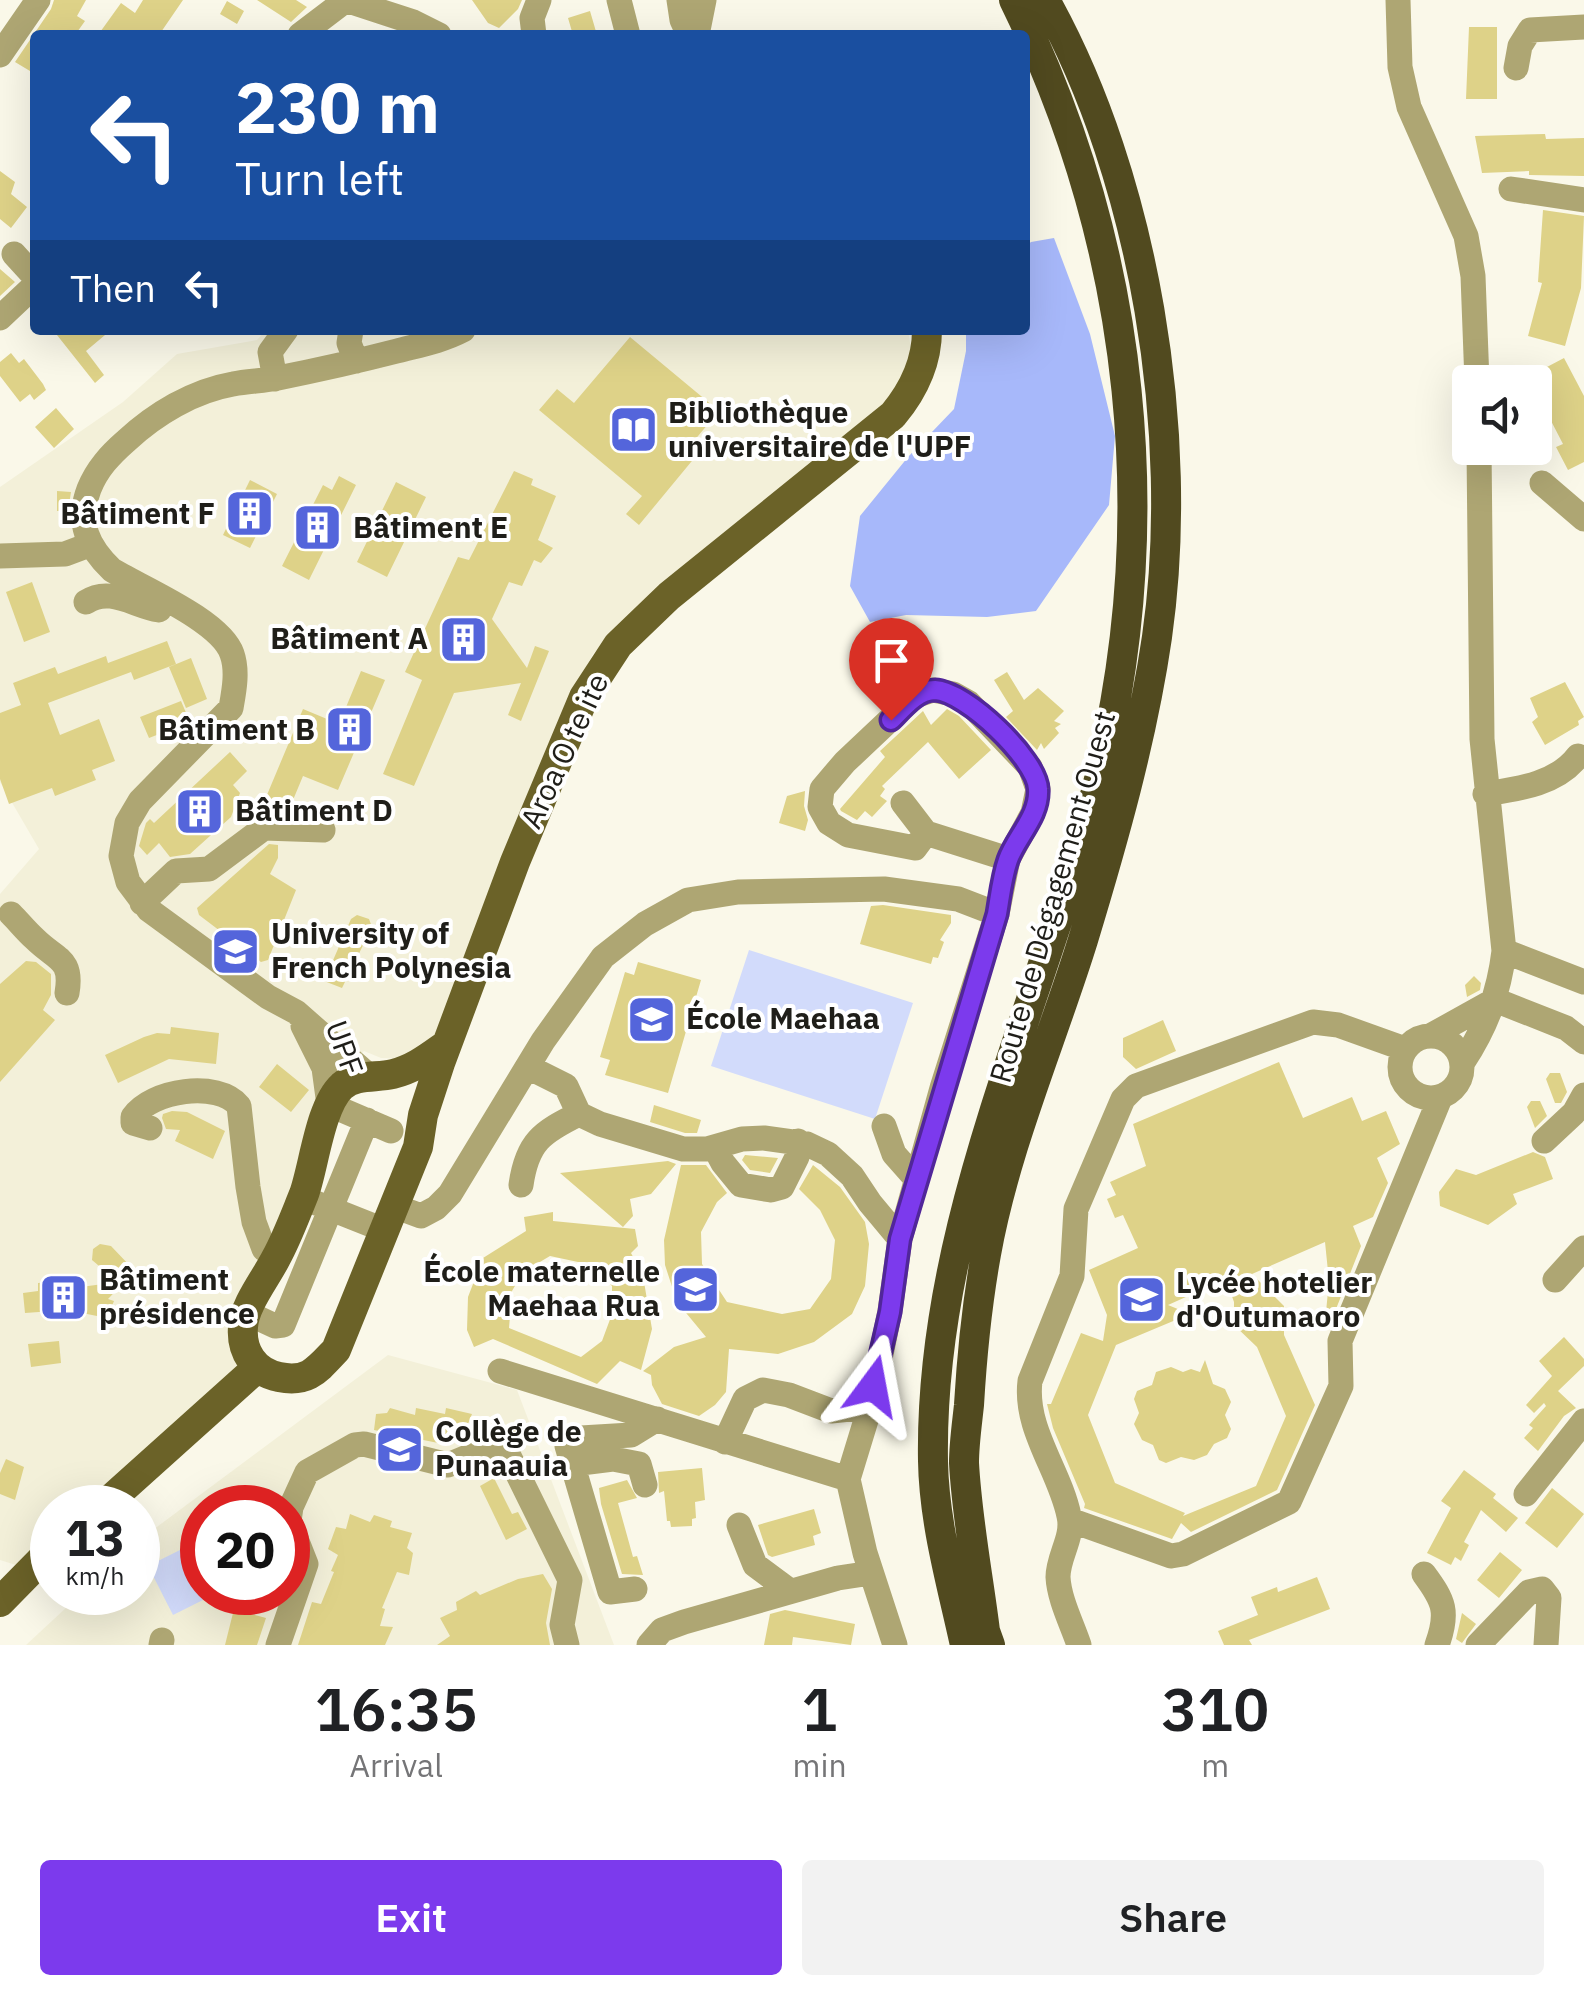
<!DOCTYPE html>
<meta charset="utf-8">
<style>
:root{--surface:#fff;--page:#f2f2f2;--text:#202124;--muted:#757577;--accent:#7c3aed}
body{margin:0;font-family:"IBM Plex Sans",sans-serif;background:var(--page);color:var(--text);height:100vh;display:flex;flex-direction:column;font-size:38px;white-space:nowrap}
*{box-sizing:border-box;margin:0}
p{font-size:32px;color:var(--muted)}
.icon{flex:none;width:55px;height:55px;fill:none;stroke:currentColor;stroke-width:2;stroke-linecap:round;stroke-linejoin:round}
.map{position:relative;height:1645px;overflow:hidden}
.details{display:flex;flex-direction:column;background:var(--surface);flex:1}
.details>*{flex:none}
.top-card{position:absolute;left:30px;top:30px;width:1000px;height:305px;border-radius:10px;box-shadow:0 10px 40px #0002;background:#1a4fa0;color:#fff;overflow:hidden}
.tools{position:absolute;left:1452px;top:365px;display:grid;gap:20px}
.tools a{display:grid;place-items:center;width:100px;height:100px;border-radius:10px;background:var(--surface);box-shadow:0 10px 40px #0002;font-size:50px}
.speed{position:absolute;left:30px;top:1485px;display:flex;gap:20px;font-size:50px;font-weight:700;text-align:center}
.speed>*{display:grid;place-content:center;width:130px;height:130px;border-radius:50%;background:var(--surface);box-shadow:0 10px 40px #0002;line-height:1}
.speed small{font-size:25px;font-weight:400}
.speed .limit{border:15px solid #d22;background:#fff;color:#111}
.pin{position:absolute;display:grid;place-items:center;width:85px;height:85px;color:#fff;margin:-102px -42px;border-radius:50% 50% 50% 0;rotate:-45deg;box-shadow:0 0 10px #0007}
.pin .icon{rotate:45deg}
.me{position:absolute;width:110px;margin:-55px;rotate:13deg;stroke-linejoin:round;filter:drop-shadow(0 0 8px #0008)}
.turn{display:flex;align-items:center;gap:35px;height:210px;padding:0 40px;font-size:45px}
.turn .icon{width:130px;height:130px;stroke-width:2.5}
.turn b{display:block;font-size:70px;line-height:85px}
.then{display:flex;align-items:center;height:95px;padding:0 40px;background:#0003;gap:20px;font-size:38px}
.eta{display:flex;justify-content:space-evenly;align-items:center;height:170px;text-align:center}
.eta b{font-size:60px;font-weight:600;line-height:70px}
.cta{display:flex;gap:20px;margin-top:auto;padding:20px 40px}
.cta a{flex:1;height:115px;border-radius:10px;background:var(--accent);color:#fff;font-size:40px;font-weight:600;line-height:115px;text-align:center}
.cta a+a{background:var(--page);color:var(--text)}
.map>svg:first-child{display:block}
.built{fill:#f3f0d9;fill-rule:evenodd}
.green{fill:#d2dbfb}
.forest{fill:#a7b8fa}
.building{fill:#ded288;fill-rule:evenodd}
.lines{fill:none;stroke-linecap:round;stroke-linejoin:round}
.minor{stroke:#aea673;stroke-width:25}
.major{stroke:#6b6228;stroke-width:30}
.highway{stroke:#514a1f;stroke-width:30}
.route-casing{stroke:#51269a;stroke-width:25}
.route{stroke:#7c3aed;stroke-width:18}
.labels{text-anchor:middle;stroke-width:8;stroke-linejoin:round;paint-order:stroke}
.poi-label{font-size:30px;font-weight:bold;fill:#1f1e19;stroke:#fff;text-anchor:start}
.street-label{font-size:30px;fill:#1f1e19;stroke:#fff}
</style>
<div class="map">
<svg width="1584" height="1645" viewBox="0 0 1584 1645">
<rect width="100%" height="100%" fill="#faf8e9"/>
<path class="built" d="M266,330H908L913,362L911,384L625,622L593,654L558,720L439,1039L407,1059L381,1058L364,1051L325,1091L271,1257L247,1371L92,1507L52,1508V1540L19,1566L0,1560V894L39,849L0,782V487L123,402L177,354L257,340Z
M388,1355L517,1390L614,1645H26L82,1593L138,1592V1541ZM202,1508H288V1592H202Z"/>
<path class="green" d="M749,950L913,1003L875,1119L711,1066Z
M202,1539V1592L217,1593L173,1615L148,1566Z"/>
<path class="forest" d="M1054,238L1090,334L1115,436L1109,505L1036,611L987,617L906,615L870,622L850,586L860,516L908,457L954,409L966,351V330H1025V247L1031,242Z"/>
<path class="building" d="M54,0H86L77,16L85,21L75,35H35V74L15,62L51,9Z
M143,0H183L159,35H98L121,3L135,13Z
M257,0H296L307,7L291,22Z
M472,0H522L518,9L499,28L488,23Z
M227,1L244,11L237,24L220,14Z
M590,11L597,35H573L568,18Z
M1469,27H1497V99H1466Z
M1545,134L1546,139L1584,138V176L1529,175V171L1482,173L1475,136Z
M0,171L15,182L11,194L27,207L11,228L0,219Z
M1543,210L1584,216L1581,288L1565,346L1528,336L1542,283L1538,282Z
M0,269L15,282L0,296Z
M53,330H111L86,351L104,375L95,383Z
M630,337L719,411L688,448L696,456L639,525L626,514L642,496L539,410L557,389L574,403Z
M11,353L19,363L24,359L43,384L46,390L34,400L30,394L20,402L0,376V362Z
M1564,358L1584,396V462L1568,470L1556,447L1563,444L1535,390V382L1528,377Z
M56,408L74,429L54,448L35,427Z
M514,471L533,479L531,485L556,496L538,540L553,548L541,563L534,560L522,586L509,582L492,619L527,668L535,646L549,651L521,721L508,715L521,683L454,693L414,786L383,774L422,680L405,672L458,557L469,560Z
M339,476L356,485L309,580L282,566L323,485L332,490Z
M250,480L277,494L250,548L223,535Z
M396,482L426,497L387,577L357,562Z
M57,491L71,492L68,511H57Z
M32,582L50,632L24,642L6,592Z
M167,641L176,664L134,680L131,672L48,703L60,735L99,719L115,761L92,770L96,780L55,796L52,788L9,804L0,779V713L21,705L13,683L55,667L58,674L106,656L108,663Z
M191,658L207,699L186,708L169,667Z
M361,671L385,680L338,790L303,776L288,812L264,802L303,709L339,724Z
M1007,672L1024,700L1038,688L1064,711L1054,721L1061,724L1055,728L1059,733L1044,749L1041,743L1037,750L1006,717L1013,711L994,680Z
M1565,682L1584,717L1578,721L1579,725L1545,745L1532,722L1538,717L1530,698Z
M181,701L190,722L149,738L140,717Z
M947,709L959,716L991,750L959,779L928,742L882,786L885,789L880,796L887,801L872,817L865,811L857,820L841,811L840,809L885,757L880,751L923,711L931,725Z
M230,752L247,771L233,785L240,793L231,817L190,854L170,857L159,843L147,855L139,846L146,823L150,819L154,823Z
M805,791L804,806L808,820L805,831L779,823L787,796Z
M269,844L278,845V858L270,874L296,890L268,960L261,962L199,915L197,908Z
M883,905L951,915V923L940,940L944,942L938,958L933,957L931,964L860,944L871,906Z
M357,915L369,919L372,927L342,988L324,981L351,919Z
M26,961L36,962L51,974V995L43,1010L55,1020L0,1082V984Z
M638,962L701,980L668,1093L605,1075L610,1060L600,1057L625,972L634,975Z
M1474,976L1481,983L1480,990L1467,997L1465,985Z
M1163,1020L1176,1051L1136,1069L1123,1057V1038Z
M171,1027L219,1033L216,1064L169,1059L118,1083L105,1055L144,1037L157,1033L170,1034Z
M1279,1062L1303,1118L1352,1097L1362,1121L1386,1111L1400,1144L1377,1158L1388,1183L1373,1217L1353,1226L1361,1246L1336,1309L1326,1312L1329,1281L1325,1242L1252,1274L1284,1306V1335L1315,1405L1277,1490L1191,1532L1181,1523L1172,1539L1084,1508L1085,1504L1053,1428L1047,1404H1051L1081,1333L1103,1341L1107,1315L1089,1270L1138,1248L1123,1215L1115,1218L1107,1199L1116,1195L1110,1182L1146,1166L1133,1124ZM1226,1279L1234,1302V1325L1257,1347L1286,1416L1256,1486L1183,1516L1185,1513L1115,1483L1088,1415L1116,1345L1190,1314L1168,1305Z
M277,1064L309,1090L291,1112L259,1087Z
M1550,1073H1560L1567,1092L1561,1103H1555L1546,1079Z
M1531,1101H1540L1547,1116L1535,1128L1527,1107Z
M654,1105L701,1120L697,1133H685L650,1122Z
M172,1111L187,1112L225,1131L213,1159L175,1141L180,1130L166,1129L162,1118L163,1114Z
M1533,1152L1545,1157L1553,1179L1513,1194L1517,1204L1488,1225L1440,1206L1439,1192L1456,1169L1476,1175Z
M745,1155L778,1158L770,1173L750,1170L742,1160Z
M668,1161L676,1164L651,1194L630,1199L633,1216L623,1227L560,1173Z
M681,1165H706L727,1193L717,1202L701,1232L702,1264L727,1302L782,1314L810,1309L831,1279L835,1240L820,1210L799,1189L813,1165L840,1187L865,1222L869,1244L865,1286L852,1314L814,1342L778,1354L729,1349L726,1392L715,1405L699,1416L662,1404L652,1385L651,1375L643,1371L674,1347L706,1337L677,1302L665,1265L664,1240Z
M553,1212V1221L635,1229L638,1246L631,1253L643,1276L652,1329L641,1370L620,1361L597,1384L493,1339L474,1347L467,1330L468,1297L483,1258L526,1231L524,1217ZM550,1256L592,1265L612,1286V1314L602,1341L581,1357L509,1328L512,1291L523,1272Z
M100,1244L111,1246L131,1267V1275L108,1299L114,1301L107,1318L67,1310L25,1313L23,1293L38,1291V1283L52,1282L66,1289L118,1282L92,1260L93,1249Z
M1564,1337L1584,1359V1366L1558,1391L1576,1408L1564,1416L1538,1451L1524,1438L1533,1428L1529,1425L1546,1406L1544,1403L1534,1413L1526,1405L1552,1376L1539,1361Z
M59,1341L61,1363L31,1367L28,1344Z
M1205,1360L1213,1384L1225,1389L1231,1402L1225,1415L1231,1429L1227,1438L1214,1444L1207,1455L1194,1460L1181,1457L1166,1463L1159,1460L1153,1445L1142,1440L1134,1424L1139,1413L1134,1399L1137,1391L1152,1385L1156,1372L1171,1367L1183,1372L1191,1369L1200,1372Z
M390,1408L415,1415L416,1408L445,1414L446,1408L472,1414L463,1436L451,1431L448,1445L374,1430L376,1414L387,1413Z
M6,1459L24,1467L15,1500L0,1494V1473Z
M702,1468L705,1500L695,1502L696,1518L692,1519V1526L671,1527L670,1521H667L664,1491L659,1493L658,1472Z
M1464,1470L1496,1494L1493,1498L1518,1518L1506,1532L1481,1510L1464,1542L1469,1545L1461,1561L1455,1557L1451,1565L1427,1553L1451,1508L1441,1501Z
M494,1478L512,1514L518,1512L527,1529L506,1540L480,1486Z
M627,1480L637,1498L618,1503L633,1557L637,1556L643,1575L622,1574L601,1504L599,1488Z
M1552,1488L1584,1514L1557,1548L1525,1523Z
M814,1509L821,1533L813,1536L815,1545L772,1557L768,1555L758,1525Z
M350,1514L370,1522L374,1515L392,1521L390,1527L412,1533L407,1548L413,1553L409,1575L397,1572L382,1608L385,1609L380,1626L393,1627L385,1645H298L312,1602L321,1604L334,1572L331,1571L338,1555L328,1549L336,1527L346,1529Z
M1500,1552L1522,1570L1499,1598L1477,1580Z
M543,1574L552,1589L546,1623L550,1645H437L450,1636L440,1618L457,1610L456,1602L476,1591L480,1595L518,1579Z
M1317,1577L1330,1609L1249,1640L1252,1645H1224L1218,1631L1258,1615L1251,1597L1277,1587L1278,1592Z
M234,1609L266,1618L257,1645H225Z
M785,1610L855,1624L851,1645L793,1637L792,1645H764L770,1614Z
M1462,1613L1476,1624L1462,1643L1456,1639Z"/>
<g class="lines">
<path class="minor" d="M619,0L628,35
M679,0L682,20L689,35
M1398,0L1400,67L1409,107L1466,236L1473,276L1477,382
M300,35L346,0L413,22L439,35
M534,35L532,18L539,0
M697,35L704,0
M0,55L38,0
M1516,68L1520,46L1530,30L1584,27
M1511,189L1584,200
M14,254L35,277
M0,318L35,285
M351,330L349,343L356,361
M275,379L270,352L286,330
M1542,483L1584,519
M0,556L65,554L89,545
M86,602C110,586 134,606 159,610
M1485,794C1518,789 1557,784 1578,756
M926,833L1008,859
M142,903L176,871L209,869L264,828L323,830
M11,914C19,922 26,931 35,939C56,960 73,958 67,993
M1504,951L1584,982
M1495,1000L1566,1028L1584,1042
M303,1026L324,1068L329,1105
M1432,1035L1495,1000
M1400 1067a31 31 0 1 1 62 0a31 31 0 1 1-62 0Z
M1463,1062C1486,1027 1499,993 1504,951L1482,739L1479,448
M528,1067L566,1086L579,1114L600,1124L683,1149H707L742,1139L764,1138L807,1144L828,1154L852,1176L870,1203L900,1239
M368,1075L296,1012L268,997L149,910L128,882L121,856L127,823L140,801L231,708C234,691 238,671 232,654C221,621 142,588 112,570C88,547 76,523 89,489C97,469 110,455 126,441C155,414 193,391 233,384C248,381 263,381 278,378C318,370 358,361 397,351C420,345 442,341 463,330
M342,1110L391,1131
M884,1126L894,1154L917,1180
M150,1128L133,1123V1117C151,1090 218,1080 239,1106L248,1187L254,1222L264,1249L278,1255
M1544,1141L1574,1113L1584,1095
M715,1148L723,1163L741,1185L771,1190L782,1187L797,1157L798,1141
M521,1185C527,1142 542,1132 579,1114
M316,1203L384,1230
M394,1206L421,1216L436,1208L450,1194L543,1041L603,957L645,924L688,900L738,892L884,889L958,899L997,914
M1555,1280L1584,1248
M258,1318L275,1326L283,1325L367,1120
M500,1371L848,1479
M725,1442L745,1399L763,1390L789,1395L831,1411L870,1407
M573,1464L613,1459L639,1464L645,1485
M1526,1494L1584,1421
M1070,1520L1171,1556L1183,1554L1289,1502L1341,1386L1340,1341L1440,1098
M739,1525L755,1565L790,1591
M1424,1574C1444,1601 1449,1612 1437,1645
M635,1589L610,1592L567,1446L581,1438L631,1435L657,1419
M161,1645L162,1640
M278,1645L306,1564L289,1521L291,1507L307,1472L355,1445L364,1444L448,1465L496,1445L505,1448L570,1580L562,1625L567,1645
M649,1645L662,1630L684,1622L838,1578L871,1573
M895,1645L865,1553L848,1479L870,1407L890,1311L900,1239L942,1088L997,914L1008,859L1033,813L1038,789L1030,767L969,703L953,694L933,690L915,696L845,762L822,789L820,807L829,823L848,835L915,848L926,833L903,803
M1079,1645C1072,1624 1059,1599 1058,1577C1058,1556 1074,1537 1069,1516C1060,1471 1024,1429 1030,1381L1072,1276L1076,1209L1123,1099L1136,1086L1313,1022L1338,1025L1405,1049
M1478,1645L1529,1592L1542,1589L1549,1598L1546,1645"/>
<path class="major" d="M446,1045C429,1057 414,1069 393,1074C376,1078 356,1074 342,1086C320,1106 314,1166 304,1194C295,1216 287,1238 276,1258C266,1278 244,1305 243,1327C241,1351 254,1372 279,1377C308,1383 317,1370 336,1350L418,1147L423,1115L440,1063L515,862L584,697L618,645L669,596L893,415C913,391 927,363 927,330
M101,1508L257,1368
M0,1602L52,1549"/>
<path class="highway" d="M965,1645C952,1585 934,1523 933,1461C929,1227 1037,1016 1095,795C1165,526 1136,249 1014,0
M990,1645L985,1631C978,1575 967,1519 964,1463C964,1444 967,1424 969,1405C972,1354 977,1304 986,1254C1005,1148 1051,1043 1083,940C1113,841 1142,740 1157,637C1186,435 1145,179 1045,0"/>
</g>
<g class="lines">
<defs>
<path id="route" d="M873,1386L890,1312L900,1239L997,914C1000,897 1002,877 1008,860C1016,837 1040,816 1038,789C1037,759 965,691 935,690C917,690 903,708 891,720"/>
</defs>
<use href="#route" class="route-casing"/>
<use href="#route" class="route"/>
</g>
<defs>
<symbol id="library-square" viewBox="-11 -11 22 22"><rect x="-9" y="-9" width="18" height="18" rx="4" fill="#5465db" stroke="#fff"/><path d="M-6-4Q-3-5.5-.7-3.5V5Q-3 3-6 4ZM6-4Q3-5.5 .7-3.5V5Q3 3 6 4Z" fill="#fff"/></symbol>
<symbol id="building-square" viewBox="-11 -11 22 22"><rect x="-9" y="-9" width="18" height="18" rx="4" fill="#5465db" stroke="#fff"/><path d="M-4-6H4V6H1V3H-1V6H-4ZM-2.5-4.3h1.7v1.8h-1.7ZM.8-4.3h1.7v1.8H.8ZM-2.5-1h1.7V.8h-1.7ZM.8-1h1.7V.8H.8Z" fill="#fff"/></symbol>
<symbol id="university-square" viewBox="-11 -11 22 22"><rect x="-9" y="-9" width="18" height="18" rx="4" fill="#5465db" stroke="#fff"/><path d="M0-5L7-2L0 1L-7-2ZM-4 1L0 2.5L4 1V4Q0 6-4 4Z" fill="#fff"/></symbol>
<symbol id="school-square" viewBox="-11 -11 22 22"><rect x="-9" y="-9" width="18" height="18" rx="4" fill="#5465db" stroke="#fff"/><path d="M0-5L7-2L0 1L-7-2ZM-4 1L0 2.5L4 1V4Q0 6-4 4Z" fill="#fff"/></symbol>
</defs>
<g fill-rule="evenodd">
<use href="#library-square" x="606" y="402" width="55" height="55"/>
<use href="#building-square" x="222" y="486" width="55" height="55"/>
<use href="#building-square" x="290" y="500" width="55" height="55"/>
<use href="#building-square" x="436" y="612" width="55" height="55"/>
<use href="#building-square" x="322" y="702" width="55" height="55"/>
<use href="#building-square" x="172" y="784" width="55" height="55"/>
<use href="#university-square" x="208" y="924" width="55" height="55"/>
<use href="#school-square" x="624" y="992" width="55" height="55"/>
<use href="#school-square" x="668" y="1262" width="55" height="55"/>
<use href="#building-square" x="36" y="1270" width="55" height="55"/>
<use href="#school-square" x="1114" y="1272" width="55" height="55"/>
<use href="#school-square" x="372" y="1422" width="55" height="55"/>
</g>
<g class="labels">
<g class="poi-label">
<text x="668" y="423">Bibliothèque<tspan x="668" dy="34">universitaire de l'UPF</tspan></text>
<text x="215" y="524" text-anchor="end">Bâtiment F</text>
<text x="353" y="538">Bâtiment E</text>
<text x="428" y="649" text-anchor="end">Bâtiment A</text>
<text x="315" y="740" text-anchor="end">Bâtiment B</text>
<text x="235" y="821">Bâtiment D</text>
<text x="271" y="944">University of<tspan x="271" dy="34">French Polynesia</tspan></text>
<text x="686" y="1029">École Maehaa</text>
<text x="660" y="1282" text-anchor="end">École maternelle<tspan x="660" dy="34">Maehaa Rua</tspan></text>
<text x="99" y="1290">Bâtiment<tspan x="99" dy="34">présidence</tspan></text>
<text x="1176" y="1293">Lycée hotelier<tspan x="1176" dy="34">d'Outumaoro</tspan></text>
<text x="435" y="1442">Collège de<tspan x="435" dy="34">Punaauia</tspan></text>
</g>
<g class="street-label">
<text transform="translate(565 751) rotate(-65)" y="10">Aroa O te ite</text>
<text transform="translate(1053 897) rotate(-74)" y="10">Route de Dégagement Ouest</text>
<text transform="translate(344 1048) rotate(70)" y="10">UPF</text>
</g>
</g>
</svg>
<div class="tools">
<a><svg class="icon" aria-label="sound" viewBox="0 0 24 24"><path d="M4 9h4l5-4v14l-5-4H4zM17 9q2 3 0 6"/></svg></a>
</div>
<div class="speed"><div>13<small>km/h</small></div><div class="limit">20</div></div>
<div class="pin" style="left:891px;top:720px;background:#d93025"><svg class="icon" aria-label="arrive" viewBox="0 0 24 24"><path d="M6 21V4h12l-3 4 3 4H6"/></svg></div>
<svg class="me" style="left:873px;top:1386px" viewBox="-20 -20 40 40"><path d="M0-17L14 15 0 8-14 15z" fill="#7c3aed" stroke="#fff" stroke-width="4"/></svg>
<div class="top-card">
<div class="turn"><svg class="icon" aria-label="left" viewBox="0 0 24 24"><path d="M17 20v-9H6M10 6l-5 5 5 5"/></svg><div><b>230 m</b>Turn left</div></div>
<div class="then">Then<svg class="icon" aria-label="left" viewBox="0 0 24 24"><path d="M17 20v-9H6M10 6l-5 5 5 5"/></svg></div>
</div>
</div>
<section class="details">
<div class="eta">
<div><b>16:35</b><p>Arrival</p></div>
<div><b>1</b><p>min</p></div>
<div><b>310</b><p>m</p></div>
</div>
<div class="cta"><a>Exit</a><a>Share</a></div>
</section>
